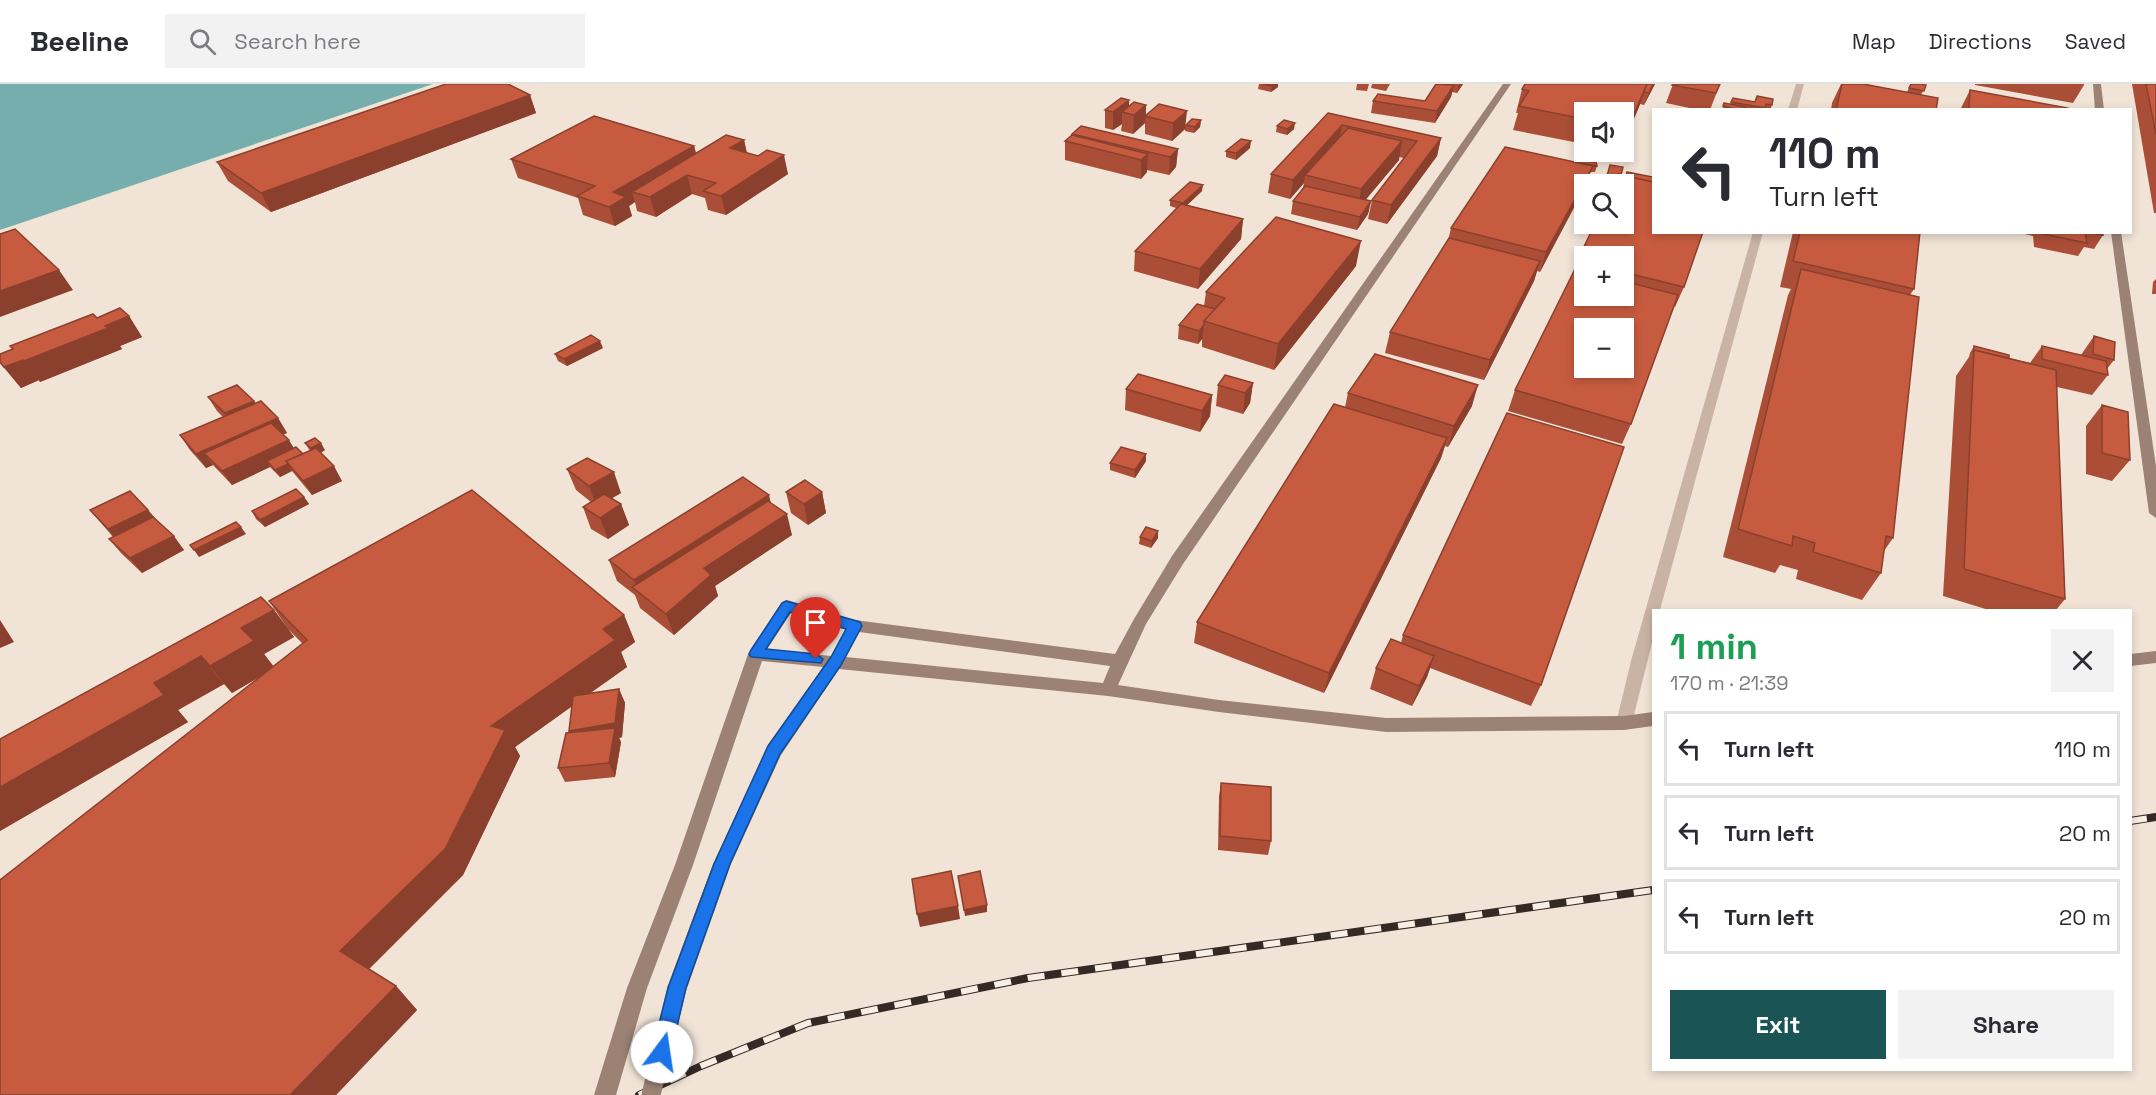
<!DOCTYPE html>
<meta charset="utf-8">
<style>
:root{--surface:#fff;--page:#f2f2f3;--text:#2b2b33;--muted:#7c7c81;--line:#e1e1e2;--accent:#1b5455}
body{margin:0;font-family:"Space Grotesk",sans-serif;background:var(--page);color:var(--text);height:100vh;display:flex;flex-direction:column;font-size:22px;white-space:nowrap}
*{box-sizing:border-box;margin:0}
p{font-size:20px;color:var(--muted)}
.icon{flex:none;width:33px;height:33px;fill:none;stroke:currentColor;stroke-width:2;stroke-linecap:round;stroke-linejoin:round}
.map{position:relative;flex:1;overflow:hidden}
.drawer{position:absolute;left:1652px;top:525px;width:480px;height:462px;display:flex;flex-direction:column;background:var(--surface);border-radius:0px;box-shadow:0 3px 9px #0003}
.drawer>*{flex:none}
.banner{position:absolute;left:1652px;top:24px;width:480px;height:126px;border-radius:0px;box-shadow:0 3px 9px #0003;background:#fff;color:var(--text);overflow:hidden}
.controls{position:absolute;left:1574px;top:18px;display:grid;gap:12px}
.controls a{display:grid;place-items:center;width:60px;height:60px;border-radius:0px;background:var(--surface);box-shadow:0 3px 9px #0003;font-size:30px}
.pin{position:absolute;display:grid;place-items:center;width:51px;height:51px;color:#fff;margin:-62px -26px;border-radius:50% 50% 50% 0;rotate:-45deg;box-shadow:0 0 6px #0007}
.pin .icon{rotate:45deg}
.me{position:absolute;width:66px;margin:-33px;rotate:14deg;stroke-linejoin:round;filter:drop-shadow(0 0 4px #0008)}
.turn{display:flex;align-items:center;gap:21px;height:126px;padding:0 18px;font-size:27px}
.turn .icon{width:78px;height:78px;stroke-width:2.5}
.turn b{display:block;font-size:42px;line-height:51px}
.round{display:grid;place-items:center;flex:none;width:63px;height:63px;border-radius:0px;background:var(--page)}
.summary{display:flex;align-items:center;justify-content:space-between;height:102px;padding:0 18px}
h1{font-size:36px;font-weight:700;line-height:45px;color:#1e9e55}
.button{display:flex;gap:12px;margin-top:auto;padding:12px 18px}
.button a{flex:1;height:69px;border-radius:0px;background:var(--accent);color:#fff;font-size:24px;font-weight:700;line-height:69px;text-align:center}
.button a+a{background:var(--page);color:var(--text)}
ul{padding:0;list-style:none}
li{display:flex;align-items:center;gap:18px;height:75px;margin:0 12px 9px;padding:0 6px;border:3px solid var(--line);border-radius:0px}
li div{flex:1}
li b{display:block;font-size:22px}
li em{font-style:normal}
header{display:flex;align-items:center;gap:36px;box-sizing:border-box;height:84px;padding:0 30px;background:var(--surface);border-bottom:2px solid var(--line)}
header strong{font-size:28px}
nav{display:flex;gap:33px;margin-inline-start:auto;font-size:21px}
.search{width:420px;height:54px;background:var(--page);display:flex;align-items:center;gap:15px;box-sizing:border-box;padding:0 21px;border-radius:0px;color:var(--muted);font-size:22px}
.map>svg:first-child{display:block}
.water{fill:#76aeae}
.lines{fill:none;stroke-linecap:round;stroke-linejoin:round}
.minor{fill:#c9b3a4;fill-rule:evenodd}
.secondary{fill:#9c8275;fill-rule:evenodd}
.rail-casing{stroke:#342925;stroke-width:8}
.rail{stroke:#f9eee3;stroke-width:6;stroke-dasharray:17;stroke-linecap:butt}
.secondary-bridge{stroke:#9c8275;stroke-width:19}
.wall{fill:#ab4e37;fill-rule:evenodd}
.shaded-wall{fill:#8b402d}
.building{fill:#c75b40;stroke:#8b402d;stroke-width:1.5;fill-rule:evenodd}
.route{fill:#1a73e8;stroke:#114b97;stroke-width:1.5}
</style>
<header>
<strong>Beeline</strong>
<div class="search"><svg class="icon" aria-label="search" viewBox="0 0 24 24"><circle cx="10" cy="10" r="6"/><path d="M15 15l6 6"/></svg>Search here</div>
<nav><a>Map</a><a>Directions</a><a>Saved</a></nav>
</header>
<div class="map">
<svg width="2156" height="1011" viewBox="0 0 2156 1011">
<rect width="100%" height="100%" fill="#f1e4d7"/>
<path class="water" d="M0,0H433L0,146Z"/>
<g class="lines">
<path class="minor" d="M1796,0H1804L1797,26H1788Z
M1753,148H1763L1660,526H1653V555L1632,639L1630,644L1624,646L1618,644L1616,639L1631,577Z"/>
<path class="secondary" d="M1503,0H1511L1183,480L1146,540L1118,601L1219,616L1386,634L1624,632L1653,628V642L1624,646L1386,648L1219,628L1108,612L839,585L781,671L731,780L687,904L684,911L677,913L670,911L667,904L713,780L766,667L823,583L762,577L693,781L647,904L616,1011H594L627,904L675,781L748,570L782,518L787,516L855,536L1115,570L1134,535L1172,472ZM791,529L846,545L831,572L767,565ZM859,548L1110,582L1103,599L846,573Z
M2093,0H2101L2104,26H2095Z
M2111,148H2121L2156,382V434L2149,429Z
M2156,567V579L2130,582V570Z"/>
<defs>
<path id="rail" d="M2130,737L2156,733
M639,1011L701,982L808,939L1028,894L1653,806"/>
</defs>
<use href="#rail" class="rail-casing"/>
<use href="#rail" class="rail"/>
<path class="secondary-bridge" d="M651,1011L677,904"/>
</g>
<path class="wall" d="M1259,0H1278V3L1271,8L1258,5Z
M1357,0H1369L1367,7L1356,6Z
M1372,0H1390L1386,7L1371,4Z
M1436,0H1463L1457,9L1452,8L1451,13L1435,39L1371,29L1373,17H1425Z
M1655,0L1644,21L1640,20L1623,60V28H1584V60L1513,46L1518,29H1516L1522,5Z
M1673,0H1720L1710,26H1699L1666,19Z
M1841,0H1863L1907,8L1911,0L1926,1L1921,11L1936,26H1831L1832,19Z
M1975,0H2084V1L2073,19L1975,1Z
M2132,0H2156V129H2154Z
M1970,6L2068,26H1960Z
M530,11L536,29L271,128L228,97L217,78Z
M1757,12L1772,21L1770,26H1722L1724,19L1730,20L1733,14L1755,18Z
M1146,21V32L1186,41L1201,36L1200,43L1194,49L1185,47V45L1172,57L1145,50V39L1133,50L1121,47L1122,40L1113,46L1105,44V26Z
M1328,29L1441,54L1437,72L1387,140L1368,135L1372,116L1404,74L1399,73V76L1365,116L1371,117L1368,130L1357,146L1291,130L1293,117L1303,104L1304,99L1290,115L1268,109L1271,90Z
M1277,42L1294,45L1287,51L1276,48Z
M1072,50L1178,65L1176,83L1169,91L1147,86V88L1141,95L1065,76V57L1072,51Z
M744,56L747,69L788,90L726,131L708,126L705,114L692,110L656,133L637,127L635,118L629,122L632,132L615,142L583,131L578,114L518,94L511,75L694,62L696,69Z
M1250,64L1236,76L1226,73V67Z
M1545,72L1579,79L1580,77L1597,82L1595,88H1590L1586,100H1584L1540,188L1537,187L1534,197L1484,296L1385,269L1390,248L1448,157L1451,144Z
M1610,81L1621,91L1684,203L1675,223L1674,222L1631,340L1622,360L1508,327L1515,306L1572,191L1577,177L1613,100L1605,99ZM1584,172H1623V212H1584Z
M1202,107L1187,121L1243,135L1241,155L1198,205L1134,187L1135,167L1176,124L1170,122V116Z
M1793,148H1920L1914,205L1910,211L1893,454L1884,467L1881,489L1862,516L1796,495L1798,486L1780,481L1775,489L1723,473L1788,211L1791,205L1780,203Z
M2025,148H2103V151L2094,165L2084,163L2078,172L2034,163L2033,152L2025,150Z
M1356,182L1274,286L1202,263V255L1198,260L1178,255L1179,241L1204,222L1206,208Z
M2156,195V210H2152L2153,198Z
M129,232L142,253L120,262L122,265L40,298L39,296L21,304L0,279V270L12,265L10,262L97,234Z
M2094,252L2114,276L2107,285L2108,291L2092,311L2057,303L2065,515L2056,526H1989L1943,512L1956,292L1969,273L1970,269L1974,262L2009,274L2030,279L2042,262L2081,271Z
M603,264L567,282L558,277L555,270Z
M1253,299L1250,319L1243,330L1216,322L1218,301Z
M1126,305L1212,311L1210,332L1200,348L1125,326Z
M1348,309L1472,322L1448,363L1445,362L1441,374L1324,609L1194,559L1197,538L1345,323Z
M208,313L254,317L255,319L278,334L287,349L283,350L294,364L303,370L310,367L305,359L325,366L321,369L342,397L312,411L292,387L280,393L270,383L232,401L213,381L206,384L190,366L180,351L223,333L217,327Z
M2102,321L2130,376L2112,397L2086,390V342Z
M1146,377L1135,394L1110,386V379Z
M567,385L621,409L612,414L621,420L629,441L608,455L591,445L583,423L591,418L576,406Z
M786,408H822L826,429L808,441L791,429Z
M304,413L309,420L265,443L256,435L252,427Z
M771,419L792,451L715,502L718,512L674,551L640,524L635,511L617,497L609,476Z
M90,426H148L155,434L184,466L142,489L121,469L109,455L113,453Z
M1140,453L1158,454L1151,464L1139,460Z
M269,517L624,531L635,558L621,568L627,583L590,609L619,605L625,619L622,653L619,654L621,658L615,693L565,698L558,684L570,648L572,622L515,663L520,672L463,791L369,885L396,902L417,926L336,1011L261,592L232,609L224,600L178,626L188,638L0,747V655L274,526L294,553L264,570L273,583L303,560L288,545Z
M1403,551L1541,601L1531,622L1430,584L1427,593L1412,622L1370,605L1376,584L1401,559Z
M1221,699L1271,757L1268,771L1218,766L1219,712Z"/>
<path class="shaded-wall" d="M1274,0H1278V3L1271,8L1272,2Z
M1459,0H1463L1457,9Z
M1647,0L1639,23L1623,60L1628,44Z
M1653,0H1655L1644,21L1649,9Z
M1454,1L1451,13L1435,39L1437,27Z
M530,11L536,29L271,128L261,109Z
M1129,16V30L1122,28V40L1113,46V28Z
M1146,21L1145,39L1133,50L1134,31Z
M1187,27L1185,45L1172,57L1173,39Z
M1201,36L1200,43L1194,49L1195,43Z
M1295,39L1294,45L1287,51V45Z
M1342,41L1339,59L1305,91L1304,99L1290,115L1293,96Z
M1441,54L1437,72L1387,140L1391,121Z
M744,56L748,75L730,64Z
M1251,57L1250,64L1236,76V69Z
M1402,57L1399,76L1358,125L1361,105Z
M694,62L699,81L632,108L635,118L629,122L632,132L615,142L609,123L613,108Z
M1178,65L1176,83L1169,91L1170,73Z
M1148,70L1147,88L1141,95V76Z
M784,71L788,90L726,131L721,112Z
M1593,82L1586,100H1584V105L1540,188L1546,168Z
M687,91L692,110L656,133L650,113Z
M1203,101L1202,107L1182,126L1183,119Z
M1371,117L1368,130L1357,146L1360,133Z
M1243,135L1241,155L1198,205L1200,185Z
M1361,157L1356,182L1274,286L1278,260Z
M1540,177L1534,197L1484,296L1490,276Z
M59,186L73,206L0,233V207Z
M129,232L142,253L120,262L122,265L40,298L39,296L21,304L4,283Z
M1204,241L1202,255L1198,260L1199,247Z
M600,257L603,264L567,282L564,275Z
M1253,299L1250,319L1243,330L1245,309Z
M1478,301L1472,322L1448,363L1454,342Z
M1212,311L1210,332L1200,348L1202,327Z
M254,317L262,331L234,344L225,329Z
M278,334L287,349L215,380L204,369L213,381L206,384L196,370Z
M1447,354L1441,374L1324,609L1329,589Z
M289,356L297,370L267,377L270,383L232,401L222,387Z
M321,359L325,366L315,371L311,364Z
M1146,370V377L1135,394V386Z
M288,380L292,387L280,393L275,386Z
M334,382L342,397L312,411L303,397Z
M614,388L621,409L597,423L589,402Z
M822,408L826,429L808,441L804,420Z
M769,411L774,432L639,509L634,496Z
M304,413L309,420L265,443L260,436Z
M621,420L629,441L608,455L600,434Z
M148,426L159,440L119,460L108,445Z
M787,430L792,451L715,502L718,512L674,551L666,530L704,484Z
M241,443L246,450L199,473L194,466Z
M1158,447V454L1151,464L1152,457Z
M174,452L184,466L142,489L130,474Z
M274,526L294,553L264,570L275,584L232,609L210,582L241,544Z
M624,531L635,558L621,568L627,583L515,663L520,672L463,791L363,891L340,867L491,642L603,545Z
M0,536L14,558L0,564Z
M201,572L224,600L178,626L188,638L0,747V703L154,599Z
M1434,572L1427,593L1412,622L1419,602Z
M619,605L625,619L622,653L619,654L621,658L615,693L609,679L576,661L569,647Z
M987,821V828L965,832L964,826Z
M958,822L960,835L920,843L917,830Z
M396,902L417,926L336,1011H290Z"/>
<path class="building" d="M446,0H508L530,11L261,109L217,78Z
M1263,0H1274L1272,2Z
M1436,0L1454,1L1437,27L1373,17L1378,10L1425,17Z
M1525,0H1647L1628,44L1623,43V28H1584V35L1519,22L1529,7L1522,5Z
M1647,0H1653L1649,9L1644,8Z
M1673,0H1720L1716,9L1672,1Z
M1842,0H1863L1938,14L1936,26H1836Z
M1911,0H1921L1926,1L1924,7L1909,4Z
M2146,0H2156V50Z
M1970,6L2068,24V26H1969Z
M1757,12L1773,15L1772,21L1766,20L1765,24L1731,18L1733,14L1755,18Z
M1121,14L1129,16L1113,28L1105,26Z
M1134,18L1146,21L1134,31L1122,28Z
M1724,19L1745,23L1744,26H1739L1723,22Z
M1159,20L1187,27L1173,39L1145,32Z
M1328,29L1441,54L1391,121L1372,116L1417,57L1342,41L1293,96L1271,90Z
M594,32L694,62L613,108L626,113L609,123L577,112L595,102L511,75Z
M1192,35L1201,36L1195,43L1186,41Z
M1284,36L1295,39L1287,45L1277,42Z
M1081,42L1178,65L1170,73L1072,50Z
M1348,44L1402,57L1361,105L1305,91Z
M726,51L744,56L730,64L758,72L767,66L784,71L721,112L703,107L716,99L687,91L650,113L632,108Z
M1072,51L1148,70L1141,76L1065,57Z
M1241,55L1251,57L1236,69L1226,67Z
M1505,63L1593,82L1546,168L1451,144Z
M1580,77L1596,78L1597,82L1580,79Z
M1610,81L1623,83L1621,91L1618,90L1616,94L1607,92Z
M1627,88L1653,93V98L1626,92Z
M1618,90L1653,98V148H1703L1684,203L1623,188V172H1584V178L1577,177L1595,140H1623V100H1613Z
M1190,98L1203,101L1183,119L1170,116Z
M1305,102L1371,117L1360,133L1293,117Z
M1181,120L1243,135L1200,185L1135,167Z
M1276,133L1361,157L1278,260L1204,237L1225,214L1206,208Z
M15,145L59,186L0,207V150Z
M1800,148H1920L1914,205L1793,177Z
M2043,148H2085L2087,159L2043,150Z
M2088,148H2103V151Z
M1449,154L1540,177L1490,276L1390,248Z
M1575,185L1584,187V212H1623V197L1678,211L1631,340L1515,306ZM1584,244H1623V284H1584Z
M1801,185L1919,213L1893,454L1886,452L1881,489L1813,468L1815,459L1793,452L1792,462L1738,445Z
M1197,220L1215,225L1204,237V241L1199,247L1179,241Z
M120,224L129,232L105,242L108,244L24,277L23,276L4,283L0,278V270L13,265L10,262L93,230L97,234Z
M591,251L600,257L564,275L555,270Z
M2094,252L2115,258L2114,276L2093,270Z
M1974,262L2009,271V274L1974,266Z
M2042,262L2106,277L2108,291L2042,275Z
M1974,266L2056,286L2065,515L1964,485Z
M1375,270L1478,301L1454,342L1348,309Z
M1138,290L1212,311L1202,327L1126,305Z
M1225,291L1253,299L1245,309L1218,301Z
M237,301L254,317L225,329L208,313Z
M261,317L278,334L196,370L180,351Z
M1334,320L1447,354L1329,589L1197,538Z
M2102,321L2128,328L2130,376L2102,369Z
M1507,329L1624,363L1541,601L1403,551Z
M271,339L289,356L222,387L204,369Z
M315,354L321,359L311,364L305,359Z
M296,363L303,370L286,377L288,380L275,386L267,377Z
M1121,363L1146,370L1135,386L1110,379Z
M316,364L334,382L303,397L286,377Z
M587,374L614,388L589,402L567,385Z
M743,393L769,411L634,496L609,476Z
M805,396L822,408L804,420L786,408Z
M296,405L304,413L260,436L252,427Z
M472,406L624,531L603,545L615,556L491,642L505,646L445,765L340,867L396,902L290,1011H0V796L307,556L269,517Z
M130,407L148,426L108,445L90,426Z
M604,410L621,420L600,434L583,423Z
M768,417L787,430L704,484L711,491L666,530L632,503Z
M153,433L174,452L130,474L109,455Z
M236,438L241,443L194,466L190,461Z
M1146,443L1158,447L1152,457L1140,453Z
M261,513L274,526L241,544L254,557L210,582L201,572L154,599L164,611L0,703V655Z
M1391,555L1434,572L1419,602L1376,584Z
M619,605L615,639L569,647L573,612Z
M615,644L609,679L558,684L566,649Z
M1221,699L1271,703V757L1220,752Z
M951,787L958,822L917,830L912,795Z
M980,787L987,821L964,826L958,792Z"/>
<path class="route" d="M786,517L860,538L862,542L841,581L780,670L730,780L686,904L671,968L668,975L662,978L655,975L652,968L668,904L714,780L768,662L831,573L846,545L790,528L766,565L816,570L823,575L821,579L751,573L749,570L751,566L782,519Z"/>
</svg>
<div class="controls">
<a><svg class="icon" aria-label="sound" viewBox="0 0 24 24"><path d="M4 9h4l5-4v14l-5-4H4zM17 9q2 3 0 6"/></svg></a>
<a><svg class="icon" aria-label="search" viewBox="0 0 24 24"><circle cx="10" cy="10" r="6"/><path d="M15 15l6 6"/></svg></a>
<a>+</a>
<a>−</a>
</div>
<div class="pin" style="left:816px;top:575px;background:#d93025"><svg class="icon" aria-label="arrive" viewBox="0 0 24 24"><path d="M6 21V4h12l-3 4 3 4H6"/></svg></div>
<svg class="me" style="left:662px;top:968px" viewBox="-20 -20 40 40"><circle r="19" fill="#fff"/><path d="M0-13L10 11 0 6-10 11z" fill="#1a73e8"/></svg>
<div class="banner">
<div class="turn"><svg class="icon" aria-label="left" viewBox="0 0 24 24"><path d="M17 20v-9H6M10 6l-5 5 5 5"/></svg><div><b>110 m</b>Turn left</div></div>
</div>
<section class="drawer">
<div class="summary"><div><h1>1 min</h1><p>170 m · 21:39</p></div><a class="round"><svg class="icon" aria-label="close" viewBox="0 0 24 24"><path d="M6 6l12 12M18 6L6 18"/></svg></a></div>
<ul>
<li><svg class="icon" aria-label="left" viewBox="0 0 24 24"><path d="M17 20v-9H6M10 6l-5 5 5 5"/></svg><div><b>Turn left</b></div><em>110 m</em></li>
<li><svg class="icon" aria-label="left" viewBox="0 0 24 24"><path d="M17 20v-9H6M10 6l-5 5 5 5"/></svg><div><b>Turn left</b></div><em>20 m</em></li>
<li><svg class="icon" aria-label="left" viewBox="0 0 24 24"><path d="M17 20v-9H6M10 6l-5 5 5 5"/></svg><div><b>Turn left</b></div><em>20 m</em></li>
</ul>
<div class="button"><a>Exit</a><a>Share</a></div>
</section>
</div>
